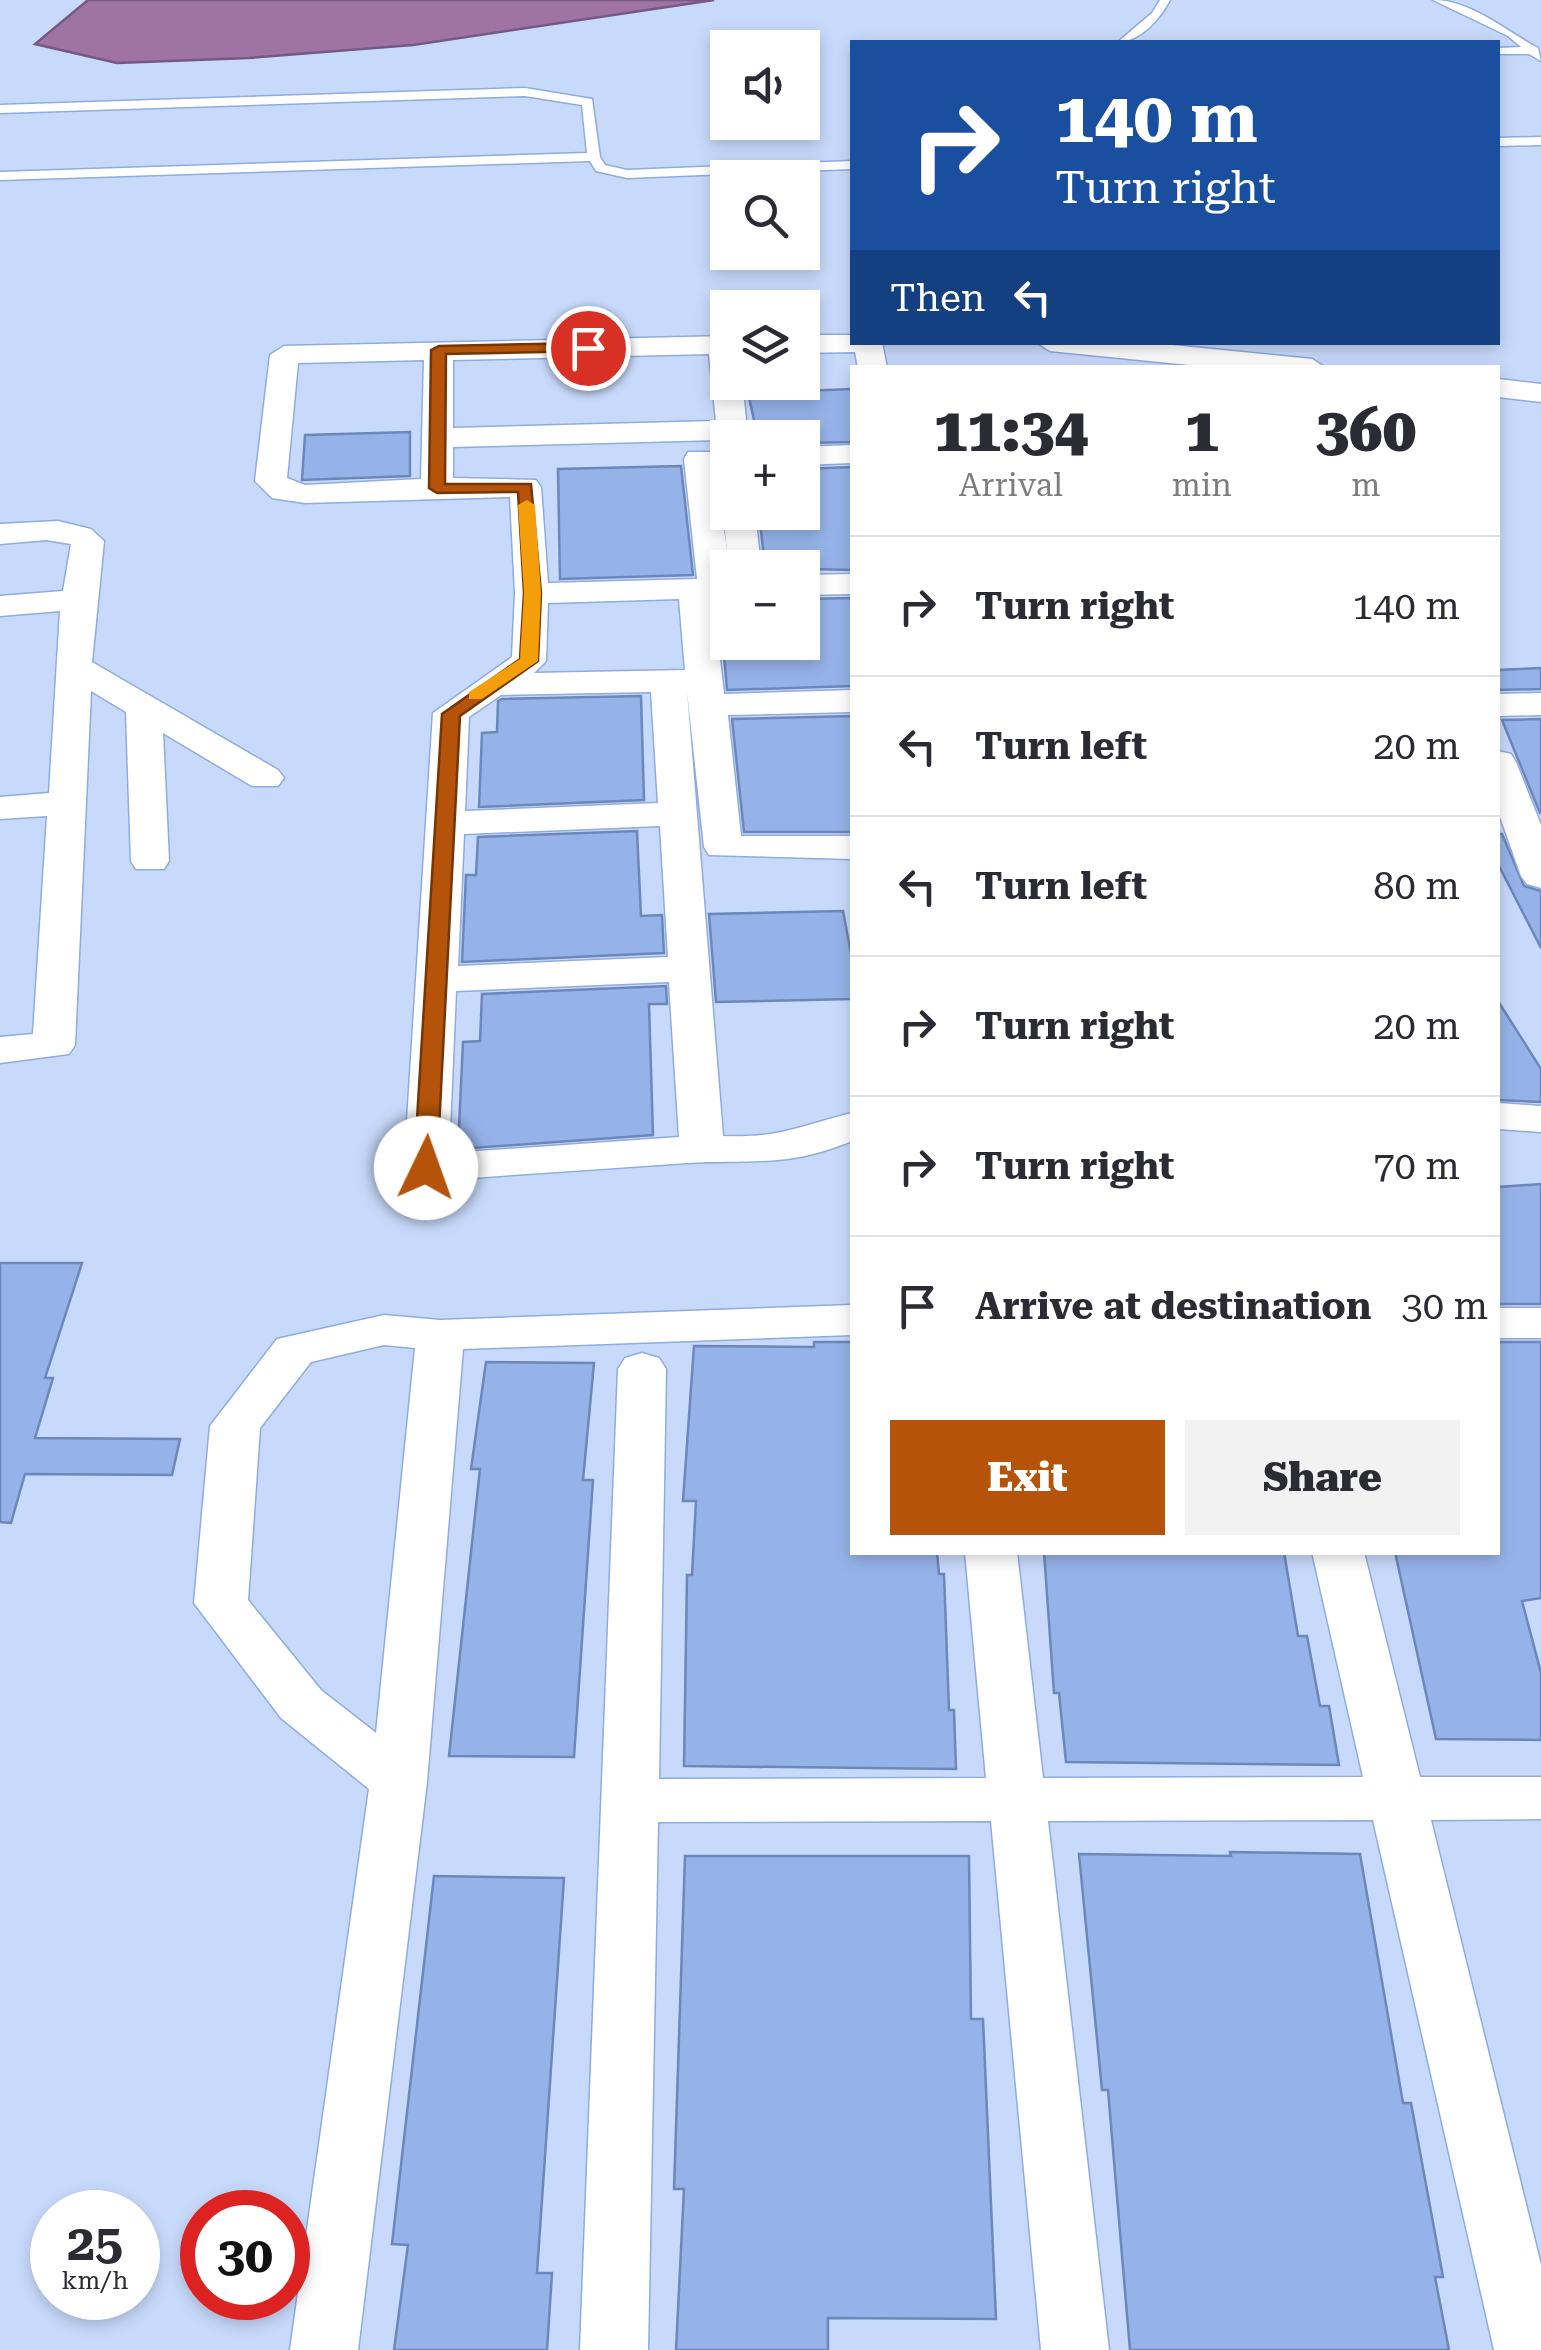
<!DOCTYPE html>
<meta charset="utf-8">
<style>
:root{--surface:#fff;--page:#f2f2f3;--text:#2b2b33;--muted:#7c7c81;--line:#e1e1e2;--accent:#b45309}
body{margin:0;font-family:"Roboto Serif",serif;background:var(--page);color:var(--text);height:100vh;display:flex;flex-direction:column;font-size:38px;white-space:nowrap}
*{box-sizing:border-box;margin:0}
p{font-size:32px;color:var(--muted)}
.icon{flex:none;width:55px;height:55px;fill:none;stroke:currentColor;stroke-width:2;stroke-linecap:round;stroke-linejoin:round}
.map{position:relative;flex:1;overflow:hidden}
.side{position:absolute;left:850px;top:365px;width:650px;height:1190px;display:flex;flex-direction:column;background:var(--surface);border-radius:0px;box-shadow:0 5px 15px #0003}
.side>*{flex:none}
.top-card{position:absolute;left:850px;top:40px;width:650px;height:305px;border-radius:0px;box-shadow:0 5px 15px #0003;background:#1a4fa0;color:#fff;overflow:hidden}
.fabs{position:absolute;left:710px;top:30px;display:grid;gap:20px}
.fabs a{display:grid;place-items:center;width:110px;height:110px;border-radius:0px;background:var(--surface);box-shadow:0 5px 15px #0003;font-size:50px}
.speed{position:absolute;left:30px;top:2190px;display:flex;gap:20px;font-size:50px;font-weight:700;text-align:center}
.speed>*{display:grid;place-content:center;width:130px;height:130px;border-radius:50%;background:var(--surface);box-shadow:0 5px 15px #0003;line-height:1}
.speed small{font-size:25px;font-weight:400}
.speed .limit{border:15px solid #d22;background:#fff;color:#111}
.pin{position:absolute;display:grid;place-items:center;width:85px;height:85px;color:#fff;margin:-42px;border:5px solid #fff;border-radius:50%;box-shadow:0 2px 10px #0007}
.me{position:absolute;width:110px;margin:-55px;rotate:3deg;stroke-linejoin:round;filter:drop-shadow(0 0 8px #0008)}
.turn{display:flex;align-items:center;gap:35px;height:210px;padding:0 40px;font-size:45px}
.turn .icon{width:130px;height:130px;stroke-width:2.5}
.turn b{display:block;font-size:70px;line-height:85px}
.then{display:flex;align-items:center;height:95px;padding:0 40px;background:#0003;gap:20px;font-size:38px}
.eta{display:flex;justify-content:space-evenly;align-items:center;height:170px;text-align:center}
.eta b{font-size:60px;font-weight:800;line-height:70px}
.primary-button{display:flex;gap:20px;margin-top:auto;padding:20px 40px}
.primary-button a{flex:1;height:115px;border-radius:0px;background:var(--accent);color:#fff;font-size:40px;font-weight:800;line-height:115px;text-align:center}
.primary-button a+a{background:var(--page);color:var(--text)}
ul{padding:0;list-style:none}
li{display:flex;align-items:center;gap:30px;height:140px;padding:0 40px;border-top:2px solid var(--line)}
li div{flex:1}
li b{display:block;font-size:38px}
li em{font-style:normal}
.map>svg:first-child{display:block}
.water{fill:#9f73a4;stroke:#755982;stroke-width:2.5}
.building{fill:#96b3e9;stroke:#6c87ba;stroke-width:2.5}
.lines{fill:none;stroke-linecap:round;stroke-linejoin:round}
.lane-casing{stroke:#8fabe0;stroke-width:3}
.street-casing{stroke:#8fabe0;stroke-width:3}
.lane{fill:#fff;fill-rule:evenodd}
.street{fill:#fff;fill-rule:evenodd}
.route{fill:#b45309;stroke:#753606;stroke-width:2.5}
.slow{fill:#f59e0b}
</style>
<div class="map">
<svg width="1541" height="2350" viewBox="0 0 1541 2350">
<rect width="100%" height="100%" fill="#c8dafc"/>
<path class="water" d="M88,0H714L413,45L249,58L117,63L35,44Z"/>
<path class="building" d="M852,389V442L802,443V438H758L748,393Z
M410,432V476L302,480L305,435Z
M681,466L693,575L560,579L558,469Z
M852,467V570L765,568L759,512H802V469Z
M852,598V686L727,690L723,642H802V599Z
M1541,668V689L1498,690V670Z
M641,696L644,800L479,807L482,733L497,732L498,701L502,699Z
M852,716V832H744L732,719Z
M1541,719V813H1540L1502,720Z
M637,831L641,916L662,915L664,953L462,962L466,875H476L478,837Z
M1498,834H1502L1524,886L1541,891V948L1498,864Z
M843,911L852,959V999L716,1002L709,914Z
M666,986L667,1004H649L653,1135L458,1149L463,1042L480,1041L482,994Z
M1498,1001L1541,1069V1102L1498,1100Z
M1541,1184V1304H1498V1187Z
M0,1263H82L45,1378H53L35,1438L180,1439L172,1475L25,1474L11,1523L0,1522Z
M814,1342H852V1552H937L939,1574H944L949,1710H954L956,1769L684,1766L687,1575H692L696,1501H683L694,1346L814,1347Z
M1498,1342H1541V1598L1522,1601L1541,1673V1740L1436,1739L1395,1552H1498Z
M486,1362L594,1363L583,1480H593L574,1757L449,1756L480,1469H471Z
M1044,1552H1284L1298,1636H1307L1320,1706H1329L1339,1765L1066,1762L1059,1693H1054Z
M1230,1852L1360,1854L1403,2103H1411L1443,2277H1435L1449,2350H1130L1108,2090H1102L1079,1854L1231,1856Z
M685,1856H969L971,2019H983L996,2319L828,2318V2350H676L684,2189H674Z
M434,1876L564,1878L537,2273H552L547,2350H394L408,2245L392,2244Z"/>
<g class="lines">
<defs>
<path id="lane" d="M1160,0H1170C1160,19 1140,42 1118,42L1152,13Z
M1433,0C1471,0 1506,31 1538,48L1541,61L1529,54H1498V48L1521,47L1508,36Z
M525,88L592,99L600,157L605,165L627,170L852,161V169L627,178L596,171L590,161L0,180V172L587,153L582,105L525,96L0,113V105Z
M1541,137V145L1498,146V138Z"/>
<path id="street" d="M802,335H852V342H882L887,368H858L855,352L802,353Z
M728,336V382H742L748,438H728V446L719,440L453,447V478L536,480L541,487L548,583L697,579L684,459L688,452H710L714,459L727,551L723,512L728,505V512H755L761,568H728V598H713L724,694L852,690V712L728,715L741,836H852V859L709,855L704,847L687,691L723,1136C782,1138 799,1126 852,1113V1141C786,1168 754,1159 687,1163C600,1169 513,1175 426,1181L410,1178L404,1168L433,713L512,657L515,593L510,497L305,503L272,498L255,481L270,355L284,346ZM709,354L716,421L453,428V360ZM424,360L421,479L305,485L287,478L298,363ZM679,599L685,670L534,673L546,661L548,603ZM651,692L658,803L465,811L469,717L501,695ZM660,826L668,957L458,966L464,834ZM669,982L679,1137L449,1153L456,991Z
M1036,342H1142L1312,359L1326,368H1219L1050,351Z
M1498,379L1541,384V402L1498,397Z
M852,445V463L802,465V447Z
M58,521L91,529L104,541L92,662L278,770L284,778L278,786H252L163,733L169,861L164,869H136L131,861L126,712L91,691L75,1045L69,1054L0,1063V1037L33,1034L47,816L0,819V797L49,793L60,611L0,616V596L63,591L71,544L46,540L0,544V524Z
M852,574V594L802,595V575Z
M1541,693V715L1498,716V694Z
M1498,751L1511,754L1516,762L1541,825V888L1527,884L1521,876L1498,811Z
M1498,1103L1541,1106V1132L1498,1129Z
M852,1305V1335L463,1349L427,1782L358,2350H290L369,1789L281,1718L194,1603L210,1426L277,1339L384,1315L440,1320ZM384,1345L415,1348L376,1733L321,1690L248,1600L260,1428L311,1362Z
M1498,1308H1541V1338H1498Z
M642,1353L659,1358L666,1369L659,1779L986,1778L965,1552H1017L1043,1778L1363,1777L1312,1552H1364L1420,1777H1541V1819L1431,1820L1541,2265V2350H1494L1373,1820L1048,1821L1109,2350H1041L991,1821L658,1822L648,2350H580L618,1369L625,1358Z"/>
</defs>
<use href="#lane" class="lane-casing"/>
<use href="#street" class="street-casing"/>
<use href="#lane" class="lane"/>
<use href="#street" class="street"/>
</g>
<path class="route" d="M588,343L593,345V351L446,354L445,484H531L541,593L538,661L460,716L437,1168L426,1174L414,1168L442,714L520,659L524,593L518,492L437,493L429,488L431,350L439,346Z"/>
<path class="slow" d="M527,500L535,505L541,593L538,661L482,699H469V692L520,659L524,593L518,505Z"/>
</svg>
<div class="fabs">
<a><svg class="icon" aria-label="sound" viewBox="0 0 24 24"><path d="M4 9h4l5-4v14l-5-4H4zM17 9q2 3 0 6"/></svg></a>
<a><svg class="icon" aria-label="search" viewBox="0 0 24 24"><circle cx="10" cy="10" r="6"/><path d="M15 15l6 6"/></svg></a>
<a><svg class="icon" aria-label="layers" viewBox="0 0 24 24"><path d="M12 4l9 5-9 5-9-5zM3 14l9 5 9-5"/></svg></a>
<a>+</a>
<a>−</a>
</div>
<div class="speed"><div>25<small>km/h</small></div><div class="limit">30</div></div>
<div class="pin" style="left:588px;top:348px;background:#d93025"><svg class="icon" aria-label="arrive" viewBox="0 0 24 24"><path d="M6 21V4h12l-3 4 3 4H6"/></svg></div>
<svg class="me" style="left:426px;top:1168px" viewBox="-20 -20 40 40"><circle r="19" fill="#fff"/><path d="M0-13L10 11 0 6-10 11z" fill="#b45309"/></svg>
<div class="top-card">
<div class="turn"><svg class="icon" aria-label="right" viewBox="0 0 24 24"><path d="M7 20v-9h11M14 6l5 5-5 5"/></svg><div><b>140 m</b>Turn right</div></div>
<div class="then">Then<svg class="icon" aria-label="left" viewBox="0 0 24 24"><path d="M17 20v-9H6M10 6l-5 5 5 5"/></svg></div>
</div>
<section class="side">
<div class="eta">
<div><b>11:34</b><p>Arrival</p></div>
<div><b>1</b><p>min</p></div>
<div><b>360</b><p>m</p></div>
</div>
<ul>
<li><svg class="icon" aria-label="right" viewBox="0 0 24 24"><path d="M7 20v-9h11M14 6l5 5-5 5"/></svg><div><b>Turn right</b></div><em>140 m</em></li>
<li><svg class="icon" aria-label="left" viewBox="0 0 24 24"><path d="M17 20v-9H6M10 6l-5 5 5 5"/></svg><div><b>Turn left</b></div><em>20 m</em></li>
<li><svg class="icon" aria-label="left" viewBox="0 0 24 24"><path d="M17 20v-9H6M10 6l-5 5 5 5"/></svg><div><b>Turn left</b></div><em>80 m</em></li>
<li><svg class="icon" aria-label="right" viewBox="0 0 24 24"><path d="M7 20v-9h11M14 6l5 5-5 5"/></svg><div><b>Turn right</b></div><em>20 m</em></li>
<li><svg class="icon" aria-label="right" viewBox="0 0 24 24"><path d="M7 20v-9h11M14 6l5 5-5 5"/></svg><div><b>Turn right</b></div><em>70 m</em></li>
<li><svg class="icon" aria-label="arrive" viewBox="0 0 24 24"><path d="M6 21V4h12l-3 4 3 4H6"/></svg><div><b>Arrive at destination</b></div><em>30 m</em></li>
</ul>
<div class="primary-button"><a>Exit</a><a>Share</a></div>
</section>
</div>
